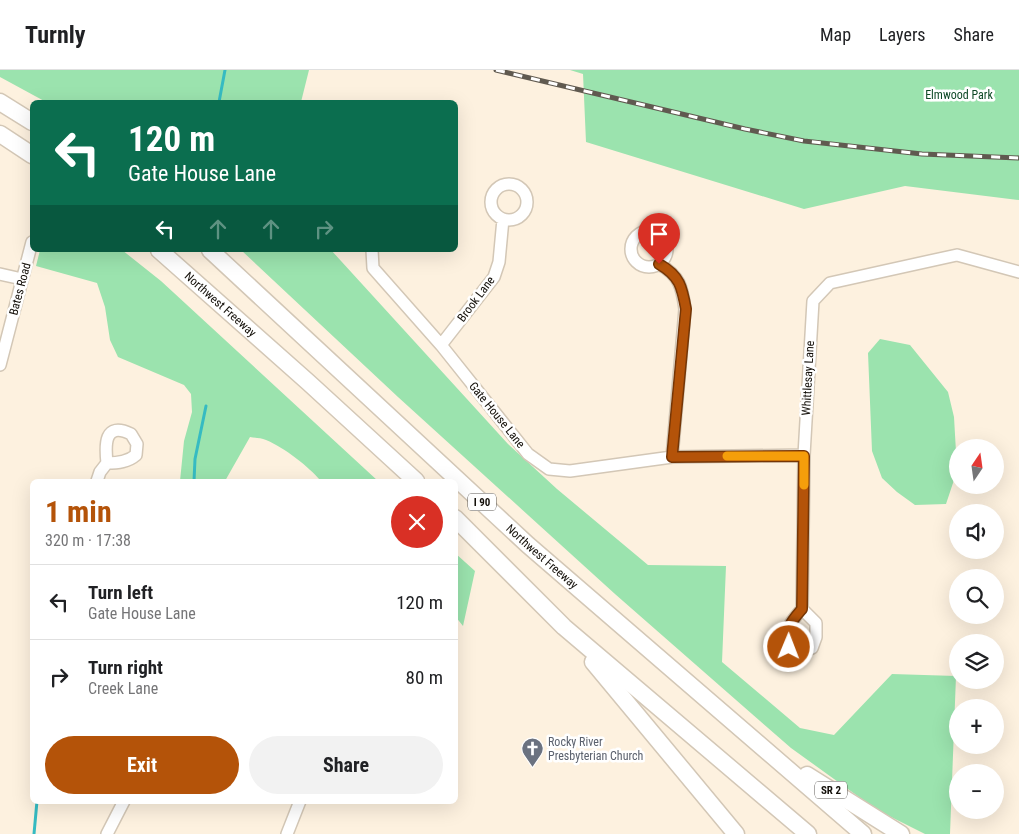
<!DOCTYPE html>
<meta charset="utf-8">
<style>
:root{--surface:#fff;--page:#f2f2f2;--text:#202124;--muted:#757577;--line:#e0e0e0;--accent:#b45309}
body{margin:0;font-family:"Roboto Condensed",sans-serif;background:var(--page);color:var(--text);height:100vh;display:flex;flex-direction:column;font-size:19px;white-space:nowrap}
*{box-sizing:border-box;margin:0}
p{font-size:16px;color:var(--muted)}
.icon{flex:none;width:28px;height:28px;fill:none;stroke:currentColor;stroke-width:2;stroke-linecap:round;stroke-linejoin:round}
.map{position:relative;flex:1;overflow:hidden}
.sheet{position:absolute;left:30px;top:409px;width:428px;height:325px;display:flex;flex-direction:column;background:var(--surface);border-radius:8px;box-shadow:0 5px 20px #0002}
.sheet>*{flex:none}
.banner{position:absolute;left:30px;top:30px;width:428px;height:152px;border-radius:8px;box-shadow:0 5px 20px #0002;background:#0b6e4f;color:#fff;overflow:hidden}
.needle{width:32px;rotate:13deg}
.controls{position:absolute;left:949px;top:369px;display:grid;gap:10px}
.controls a{display:grid;place-items:center;width:55px;height:55px;border-radius:50%;background:var(--surface);box-shadow:0 5px 20px #0002;font-size:25px}
.pin{position:absolute;display:grid;place-items:center;width:42px;height:42px;color:#fff;margin:-51px -21px;border-radius:50% 50% 50% 0;rotate:-45deg;box-shadow:0 0 5px #0007}
.pin .icon{rotate:45deg}
.me{position:absolute;width:55px;margin:-28px;rotate:1deg;stroke-linejoin:round;filter:drop-shadow(0 0 4px #0008)}
.turn{display:flex;align-items:center;gap:18px;height:105px;padding:0 15px;font-size:22px}
.turn .icon{width:65px;height:65px;stroke-width:2.5}
.turn b{display:block;font-size:35px;line-height:42px}
.lanes{display:flex;align-items:center;height:48px;padding:0 15px;background:#0003;justify-content:center;gap:25px;direction:ltr}
.lanes .off{opacity:.35}
.round{display:grid;place-items:center;flex:none;width:52px;height:52px;border-radius:26px;background:var(--page)}
.headline{display:flex;align-items:center;justify-content:space-between;height:85px;padding:0 15px}
h1{font-size:30px;font-weight:700;line-height:38px;color:var(--accent)}
.cta{display:flex;gap:10px;margin-top:auto;padding:10px 15px}
.cta a{flex:1;height:58px;border-radius:30px;background:var(--accent);color:#fff;font-size:20px;font-weight:700;line-height:58px;text-align:center}
.cta a+a{background:var(--page);color:var(--text)}
ul{padding:0;list-style:none}
li{display:flex;align-items:center;gap:15px;height:75px;padding:0 15px;border-top:1px solid var(--line)}
li div{flex:1}
li b{display:block;font-size:19px}
li em{font-style:normal}
header{display:flex;align-items:center;gap:30px;box-sizing:border-box;height:70px;padding:0 25px;background:var(--surface);border-bottom:1px solid var(--line)}
header strong{font-size:24px}
nav{display:flex;gap:28px;margin-inline-start:auto;font-size:18px}
.map>svg:first-child{display:block}
.green{fill:#9be3ae}
.lines{fill:none;stroke-linecap:round;stroke-linejoin:round}
.stream{stroke:#36bbc2;stroke-width:3}
.minor-casing{stroke:#d3c7b6;stroke-width:14}
.highway-casing{stroke:#d3c7b6;stroke-width:19}
.minor{stroke:#fff;stroke-width:11}
.highway{stroke:#fff;stroke-width:16}
.rail-casing{stroke:#605a50;stroke-width:5}
.rail{stroke:#fff;stroke-width:3;stroke-dasharray:9;stroke-linecap:butt}
.route-casing{stroke:#753606;stroke-width:12}
.route{stroke:#b45309;stroke-width:9}
.slow{stroke:#f59e0b;stroke-width:9}
.labels{text-anchor:middle;stroke-width:5;stroke-linejoin:round;paint-order:stroke}
.shield{fill:#fff;stroke:#5a5753;stroke-width:1}
.shield-label{font-size:11px;font-weight:bold;fill:#130f09}
.park-label{font-size:12px;fill:#0d4825;stroke:#fff}
.street-label{font-size:12px;fill:#130f09;stroke:#fff}
.worship-label{font-size:12px;fill:#5b616d;stroke:#fff;text-anchor:start}
</style>
<header>
<strong>Turnly</strong>
<nav><a>Map</a><a>Layers</a><a>Share</a></nav>
</header>
<div class="map">
<svg width="1019" height="764" viewBox="0 0 1019 764">
<rect width="100%" height="100%" fill="#fdf1df"/>
<path class="green" d="M0,0H309L301,32H46L0,7Z
M570,0H1019V130L905,116L804,139L586,72L583,4Z
M40,180H122L161,211L378,411H321C308,396 285,378 266,370C261,368 255,368 250,367L225,411H180L184,371L192,342L191,324L184,315L118,287L110,270L105,237L97,213L36,196Z
M241,180H331L508,374L557,419L648,495L726,496L722,592L800,658L834,665L892,604L956,606L950,764H925L877,740L791,678L615,524L398,327Z
M880,269L910,275L948,322L954,347L956,382L954,410L946,434L915,435L897,422L882,408L872,381L868,283Z
M455,483L475,501L463,556L455,546Z"/>
<g class="lines">
<path class="stream" d="M219,32L225,0
M194,411L195,389L206,336
M34,764L37,731"/>
<defs>
<path id="minor" d="M491 132a18 18 0 1 1 36 0a18 18 0 1 1-36 0Z
M631 179a18 18 0 1 1 36 0a18 18 0 1 1-36 0Z
M372,180L373,198L441,275L528,384L549,399L570,401L672,387L804,385
M659,194C680,206 682,217 685,239L672,387
M0,204L22,209
M441,275L494,207L499,192L503,149
M0,295L32,172
M97,411L100,402L107,393C105,375 104,351 131,364L137,374L136,385C128,392 118,393 107,393
M802,539L816,553V567L812,578L802,582L789,577C784,558 790,553 802,539L804,385L813,231L830,213L957,185L1019,202
M107,764L124,731
M287,764L300,731"/>
<g id="highway">
<path d="M0,32L32,52"/>
<path d="M0,64L32,85"/>
<path id="s1" d="M159,180L308,312L416,411"/>
<path id="s2" d="M210,180L528,475L863,764"/>
<path d="M455,448L564,557L808,764"/>
<path d="M593,592L736,764"/>
<path d="M807,705L901,764"/>
</g>
</defs>
<use href="#minor" class="minor-casing"/>
<use href="#highway" class="highway-casing"/>
<use href="#minor" class="minor"/>
<use href="#highway" class="highway"/>
<defs>
<path id="rail" d="M496,0L745,59L804,71L922,84L1019,88"/>
</defs>
<use href="#rail" class="rail-casing"/>
<use href="#rail" class="rail"/>
</g>
<g class="lines">
<defs>
<path id="route" d="M659,194C680,206 682,217 686,239L672,387L804,386L802,539C790,553 785,558 789,577"/>
</defs>
<use href="#route" class="route-casing"/>
<use href="#route" class="route"/>
<path class="slow" d="M727,386H804V415"/>
</g>
<defs>
<symbol id="church-pin" viewBox="-11 -11 22 30"><path d="M0 17L-7.5 6A9.5 9.5 0 1 1 7.5 6Z" fill="#6b7280" stroke="#fff"/><path d="M-1.2-6h2.4v3.5h3.3v2.4h-3.3V6h-2.4V-.1h-3.3v-2.4h3.3Z" fill="#fff"/></symbol>
</defs>
<g fill-rule="evenodd">
<use href="#church-pin" x="520" y="666" width="25" height="34"/>
</g>
<g class="labels">
<g class="shield">
<rect x="468" y="423.5" width="28" height="17" rx="4"/>
<rect x="815" y="711.5" width="32" height="17" rx="4"/>
</g>
<g class="shield-label">
<text x="482" y="436">I 90</text>
<text x="831" y="724">SR 2</text>
</g>
<g class="park-label">
<text x="959" y="29">Elmwood Park</text>
</g>
<g class="street-label">
<text transform="translate(20 219) rotate(-75)" y="4">Bates Road</text>
<text transform="translate(476 229) rotate(-53)" y="4">Brook Lane</text>
<text dy="4" stroke="none"><textPath href="#s1" startOffset="82">Northwest Freeway</textPath></text>
<text transform="translate(808 308) rotate(-87)" y="4">Whittlesay Lane</text>
<text transform="translate(497 345) rotate(51)" y="4">Gate House Lane</text>
<text dy="4" stroke="none"><textPath href="#s2" startOffset="452">Northwest Freeway</textPath></text>
</g>
<g class="worship-label">
<text x="548" y="676">Rocky River<tspan x="548" dy="14">Presbyterian Church</tspan></text>
</g>
</g>
</svg>
<div class="controls">
<a><svg class="needle" viewBox="-14 -14 28 28"><path d="M0-13l5 13h-10z" fill="#e53935"/><path d="M0 13l5-13h-10z" fill="#757577"/></svg></a>
<a><svg class="icon" aria-label="sound" viewBox="0 0 24 24"><path d="M4 9h4l5-4v14l-5-4H4zM17 9q2 3 0 6"/></svg></a>
<a><svg class="icon" aria-label="search" viewBox="0 0 24 24"><circle cx="10" cy="10" r="6"/><path d="M15 15l6 6"/></svg></a>
<a><svg class="icon" aria-label="layers" viewBox="0 0 24 24"><path d="M12 4l9 5-9 5-9-5zM3 14l9 5 9-5"/></svg></a>
<a>+</a>
<a>−</a>
</div>
<div class="pin" style="left:659px;top:194px;background:#d93025"><svg class="icon" aria-label="arrive" viewBox="0 0 24 24"><path d="M6 21V4h12l-3 4 3 4H6"/></svg></div>
<svg class="me" style="left:789px;top:577px" viewBox="-20 -20 40 40"><circle r="17" fill="#b45309" stroke="#fff" stroke-width="3"/><path d="M0-11L8 9 0 5-8 9z" fill="#fff"/></svg>
<div class="banner">
<div class="turn"><svg class="icon" aria-label="left" viewBox="0 0 24 24"><path d="M17 20v-9H6M10 6l-5 5 5 5"/></svg><div><b>120 m</b>Gate House Lane</div></div>
<div class="lanes"><svg class="icon" aria-label="left" viewBox="0 0 24 24"><path d="M17 20v-9H6M10 6l-5 5 5 5"/></svg><svg class="icon off" aria-label="ahead" viewBox="0 0 24 24"><path d="M12 20V5M6 11l6-6 6 6"/></svg><svg class="icon off" aria-label="ahead" viewBox="0 0 24 24"><path d="M12 20V5M6 11l6-6 6 6"/></svg><svg class="icon off" aria-label="right" viewBox="0 0 24 24"><path d="M7 20v-9h11M14 6l5 5-5 5"/></svg></div>
</div>
<section class="sheet">
<div class="headline"><div><h1>1 min</h1><p>320 m · 17:38</p></div><a class="round" style="background:#d93025;color:#fff"><svg class="icon" aria-label="close" viewBox="0 0 24 24"><path d="M6 6l12 12M18 6L6 18"/></svg></a></div>
<ul>
<li><svg class="icon" aria-label="left" viewBox="0 0 24 24"><path d="M17 20v-9H6M10 6l-5 5 5 5"/></svg><div><b>Turn left</b><p>Gate House Lane</p></div><em>120 m</em></li>
<li><svg class="icon" aria-label="right" viewBox="0 0 24 24"><path d="M7 20v-9h11M14 6l5 5-5 5"/></svg><div><b>Turn right</b><p>Creek Lane</p></div><em>80 m</em></li>
</ul>
<div class="cta"><a>Exit</a><a>Share</a></div>
</section>
</div>
